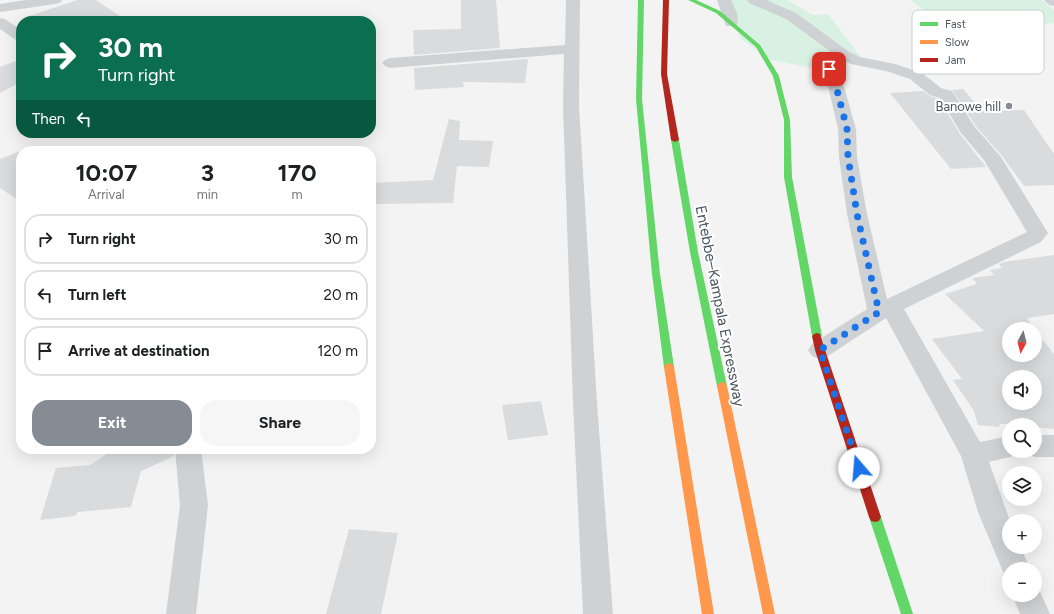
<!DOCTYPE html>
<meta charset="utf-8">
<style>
:root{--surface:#fff;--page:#f6f6f6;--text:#202124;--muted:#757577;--line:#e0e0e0;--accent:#858c93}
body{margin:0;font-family:Figtree,sans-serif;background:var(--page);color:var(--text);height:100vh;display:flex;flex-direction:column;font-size:15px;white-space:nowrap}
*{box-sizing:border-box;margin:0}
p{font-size:13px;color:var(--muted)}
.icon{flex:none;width:22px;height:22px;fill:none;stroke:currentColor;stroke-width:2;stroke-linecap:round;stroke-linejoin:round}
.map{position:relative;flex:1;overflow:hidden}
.side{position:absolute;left:16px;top:146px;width:360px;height:308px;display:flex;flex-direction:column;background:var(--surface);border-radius:16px;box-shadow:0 4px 16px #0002}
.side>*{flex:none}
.top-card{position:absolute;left:16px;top:16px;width:360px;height:122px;border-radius:16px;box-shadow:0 4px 16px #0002;background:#0b6e4f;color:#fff;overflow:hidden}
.needle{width:26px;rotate:187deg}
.controls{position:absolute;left:1002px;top:322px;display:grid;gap:8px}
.controls a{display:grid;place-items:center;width:40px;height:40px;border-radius:50%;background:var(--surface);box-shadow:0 4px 16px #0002;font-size:20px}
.pin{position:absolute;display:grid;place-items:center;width:34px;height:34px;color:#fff;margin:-17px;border-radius:8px;box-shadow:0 2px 6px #0006}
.me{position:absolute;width:44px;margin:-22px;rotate:342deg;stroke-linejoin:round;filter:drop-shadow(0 0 3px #0008)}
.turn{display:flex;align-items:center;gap:14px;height:84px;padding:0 16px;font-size:18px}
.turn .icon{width:52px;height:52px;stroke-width:2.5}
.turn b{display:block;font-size:28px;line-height:34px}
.then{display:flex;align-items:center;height:38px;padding:0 16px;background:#0003;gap:8px;font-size:15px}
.eta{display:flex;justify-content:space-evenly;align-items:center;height:68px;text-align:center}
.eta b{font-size:24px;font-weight:700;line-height:28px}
.button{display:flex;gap:8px;margin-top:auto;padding:8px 16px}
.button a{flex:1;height:46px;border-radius:16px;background:var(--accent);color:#fff;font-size:16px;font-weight:700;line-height:46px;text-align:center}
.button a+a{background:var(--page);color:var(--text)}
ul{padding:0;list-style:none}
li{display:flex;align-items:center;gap:12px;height:50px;margin:0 8px 6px;padding:0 8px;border:2px solid var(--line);border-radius:16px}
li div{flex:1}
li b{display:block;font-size:15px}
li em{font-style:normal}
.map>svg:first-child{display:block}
.green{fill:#d9f1e3}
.building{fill:#dadbdd;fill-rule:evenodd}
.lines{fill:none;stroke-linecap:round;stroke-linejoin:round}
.street{fill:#cfd2d4;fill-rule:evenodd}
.fast{fill:#63d668;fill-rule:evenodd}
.slow{fill:#ff974d;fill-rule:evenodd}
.jam{fill:#b3261e;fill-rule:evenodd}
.route{stroke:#1a73e8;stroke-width:7;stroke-dasharray:0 12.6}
.poi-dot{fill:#858c93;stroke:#fff;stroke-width:1.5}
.labels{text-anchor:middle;stroke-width:4;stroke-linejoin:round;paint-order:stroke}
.far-poi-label{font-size:13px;fill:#4a555f;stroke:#fff;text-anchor:end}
.street-label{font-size:15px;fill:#4a555f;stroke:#fff}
.key{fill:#fff;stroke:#c9cccf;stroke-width:1}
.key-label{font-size:11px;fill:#4a555f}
</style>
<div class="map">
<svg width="1054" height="614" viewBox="0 0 1054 614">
<rect width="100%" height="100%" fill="#f3f3f3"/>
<path class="green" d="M727,0H787L813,15L828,14L863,60L813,68L771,60L741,39Z
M911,0H1041L1054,10V23L1021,29L979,43L963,42Z"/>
<path class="building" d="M77,0H96L127,21H27L26,17Z
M461,0H496L500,48L414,55L413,30L461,29Z
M21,59V82L0,93V67Z
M528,59L525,83L463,82L464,87L415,90L414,68Z
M963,89L982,111L1024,110L1054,154V185L1024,186L1002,156L975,125L952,90Z
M923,91L930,96L939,99L960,134L986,167L951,169L890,93Z
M449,119L460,121L459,140L493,141L489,167L457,166L453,203L371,204V183L433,180Z
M21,151V202L0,188V159Z
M1054,255V314L1027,318L1034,329H1009V355H1035V330L1054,354V429L1035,427V425L1000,424L999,427L978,425L974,411L953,380L962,379L932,339L984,331L945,294L977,284L972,278L994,275L990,270L1002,268L999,264L1004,262ZM1009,377H1035V403H1009Z
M541,401L548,435L508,440L502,405Z
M111,451L174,452V456L141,471L131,507L78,512L75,516L40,520L56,468L90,465Z
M349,529L398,533L381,614H326Z"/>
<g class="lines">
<path class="street" d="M26,0H62L60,3L55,4L0,12V4Z
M566,0H580L579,106L597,403L613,614H583L573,403L563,106L564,54L390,68L385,66L382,63L385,60L390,58L565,45Z
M717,0H731L737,13L738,23L736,26H726Z
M747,0H766L796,13L848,51L860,57L895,64L922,73L941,88L952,91L974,126L1001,157L1048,233L1041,242L904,309L980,442L1009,436V451H1020L1018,455L989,462L1010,521L1009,547H1021L1030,569H1009V580L1006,579L978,512L961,456L886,318L828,356L820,359L812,356L808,350L812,344L867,309L847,214L839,157L838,129L829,90L821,69L823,66H835L845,90L856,129L857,157L867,214L887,299L1027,232L984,160L961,133L940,98L930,95L910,79L886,71L851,64L838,57L786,19L749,3Z
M1044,0H1054V6L1049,5Z
M0,18L5,19L21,30V41L16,40L0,29Z
M1035,435H1054V457H1035L1026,454L1025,451H1035Z
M175,449H201L208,505L196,614H166L180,505Z
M1035,584L1037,585L1050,614H1020L1012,595H1035Z"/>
<path class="fast" d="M638,0H644L642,99L660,274L674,367L672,370H666L664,367L652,274L636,99Z
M688,0H696L720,11L760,45L779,76L790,120L792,177L822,336L820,338H814L812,336L784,177V120L773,76L756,47L716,13Z
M672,138H675L679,140L698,252L727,386L725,389L722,390L719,389L717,386L690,252L671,140Z
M875,512L879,513L881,517L913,614H901L869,517L871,513Z"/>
<path class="slow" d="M669,363L672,364L674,367L714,614H702L664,367L666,364Z
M722,382L725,383L727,386L775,614H763L717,386L719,383Z"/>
<path class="jam" d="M663,0H669L667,74L679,140L675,142L671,140L661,74Z
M817,333L820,334L825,350L881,517L879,521L875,522L871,521L869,517L815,350L812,336L814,334Z"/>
</g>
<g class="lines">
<path class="route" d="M829,69L837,90L847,129L848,157L857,214L879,312L820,350L859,468"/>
</g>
<circle class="poi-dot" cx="1009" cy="106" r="4"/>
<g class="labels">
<g class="far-poi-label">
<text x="1001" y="111">Banowe hill</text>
</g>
<g class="street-label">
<text transform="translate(720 306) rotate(79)" y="5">Entebbe–Kampala Expressway</text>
</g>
</g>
<rect x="912" y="10" width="132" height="64" rx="6" class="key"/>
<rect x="920" y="22" width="18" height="4" fill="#63d668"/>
<rect x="920" y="40" width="18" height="4" fill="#ff974d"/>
<rect x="920" y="58" width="18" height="4" fill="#b3261e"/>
<g class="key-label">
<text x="945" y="28">Fast</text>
<text x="945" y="46">Slow</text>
<text x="945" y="64">Jam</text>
</g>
</svg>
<div class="controls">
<a><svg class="needle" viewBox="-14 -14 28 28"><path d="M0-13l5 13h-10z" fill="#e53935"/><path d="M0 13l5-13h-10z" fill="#757577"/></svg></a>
<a><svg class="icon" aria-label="sound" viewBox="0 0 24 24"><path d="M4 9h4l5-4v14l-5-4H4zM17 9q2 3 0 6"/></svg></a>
<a><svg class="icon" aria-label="search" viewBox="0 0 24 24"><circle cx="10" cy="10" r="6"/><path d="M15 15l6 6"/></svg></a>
<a><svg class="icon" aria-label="layers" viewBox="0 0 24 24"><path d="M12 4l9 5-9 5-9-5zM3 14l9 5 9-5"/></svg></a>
<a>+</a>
<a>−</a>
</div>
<div class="pin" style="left:829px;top:69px;background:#d93025"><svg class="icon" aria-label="arrive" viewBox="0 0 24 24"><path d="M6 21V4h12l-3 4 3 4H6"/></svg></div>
<svg class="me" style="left:859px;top:468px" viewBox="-20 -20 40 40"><circle r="19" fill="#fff"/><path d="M0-13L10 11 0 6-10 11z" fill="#1a73e8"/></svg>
<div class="top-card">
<div class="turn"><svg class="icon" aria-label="right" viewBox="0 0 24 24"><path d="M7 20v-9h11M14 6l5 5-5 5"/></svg><div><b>30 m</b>Turn right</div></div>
<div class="then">Then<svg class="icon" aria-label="left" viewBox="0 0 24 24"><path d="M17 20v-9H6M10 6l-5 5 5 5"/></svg></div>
</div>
<section class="side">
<div class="eta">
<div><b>10:07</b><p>Arrival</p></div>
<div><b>3</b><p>min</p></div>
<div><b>170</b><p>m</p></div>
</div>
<ul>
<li><svg class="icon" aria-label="right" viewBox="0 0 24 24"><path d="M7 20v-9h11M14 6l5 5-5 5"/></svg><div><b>Turn right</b></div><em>30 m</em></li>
<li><svg class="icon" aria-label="left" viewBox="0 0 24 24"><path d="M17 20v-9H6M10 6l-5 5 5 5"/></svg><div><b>Turn left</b></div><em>20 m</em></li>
<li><svg class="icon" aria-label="arrive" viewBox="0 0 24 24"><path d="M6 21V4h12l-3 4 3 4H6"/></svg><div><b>Arrive at destination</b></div><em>120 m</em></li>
</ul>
<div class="button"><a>Exit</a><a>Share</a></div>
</section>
</div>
